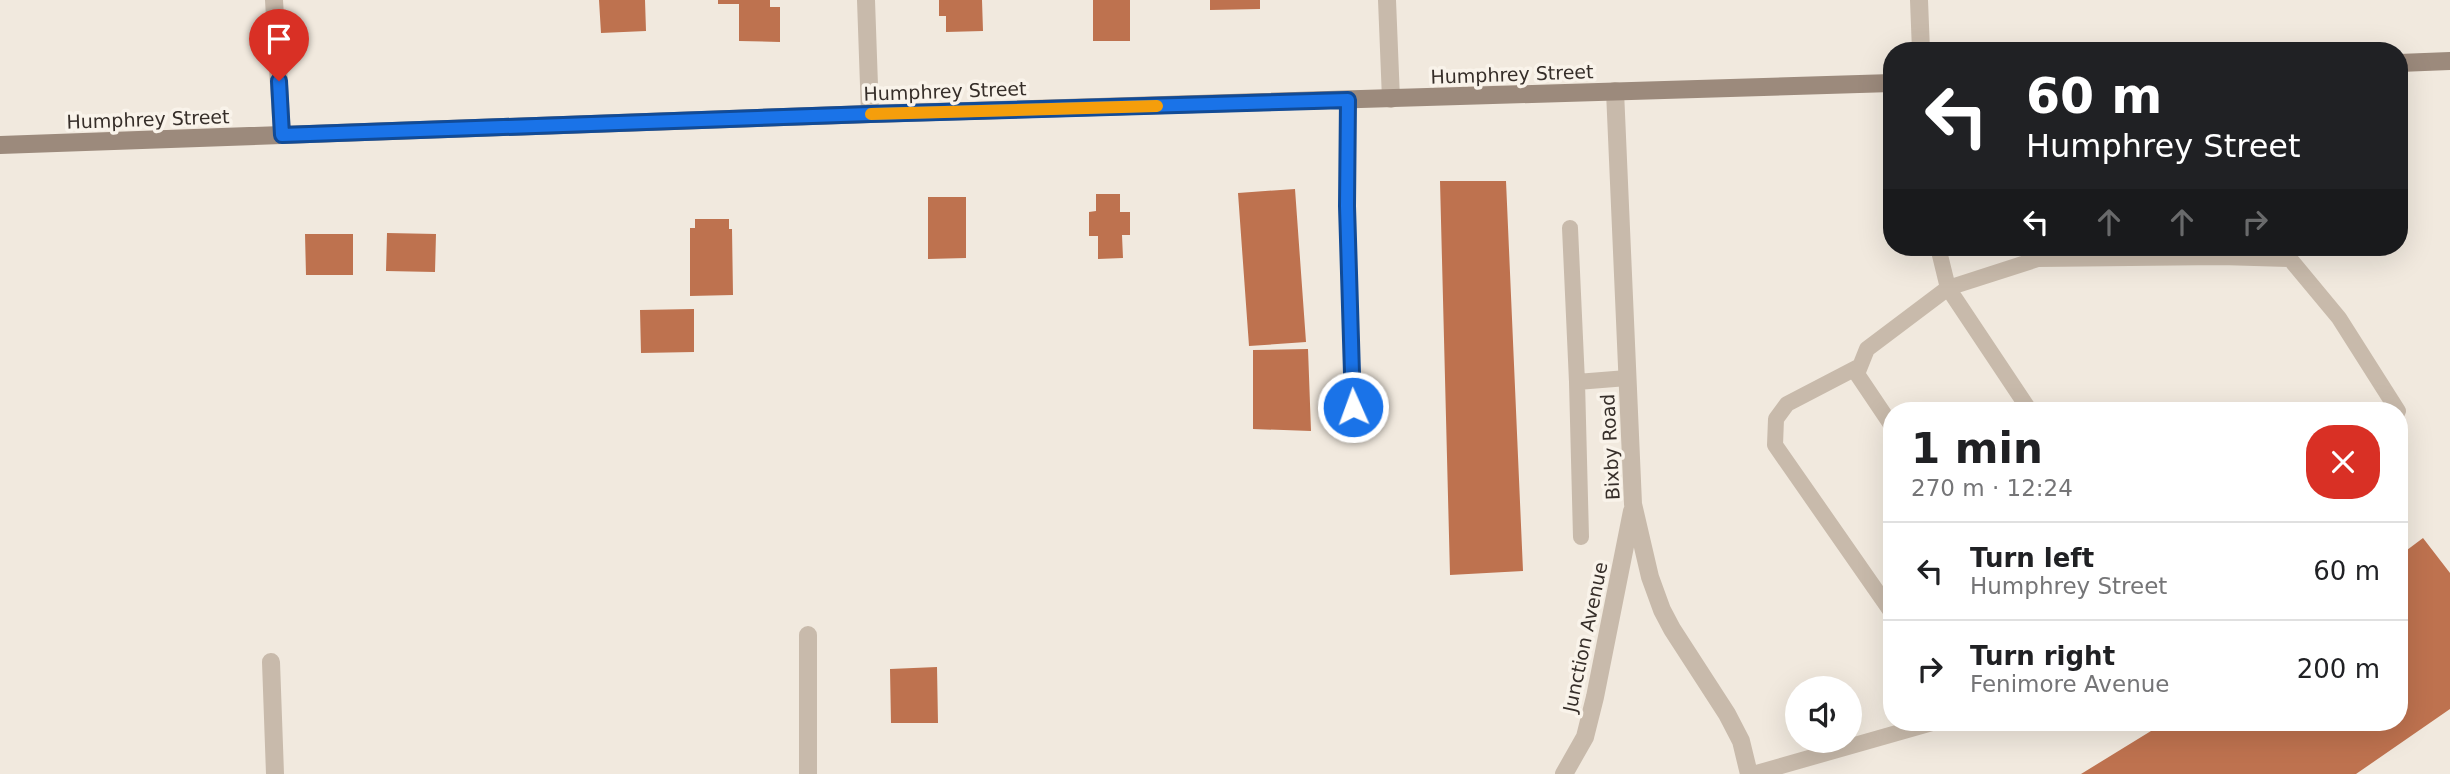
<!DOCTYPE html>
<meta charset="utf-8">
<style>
:root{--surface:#fff;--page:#f6f6f6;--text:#202124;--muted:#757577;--line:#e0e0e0}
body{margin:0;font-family:"DejaVu Sans",sans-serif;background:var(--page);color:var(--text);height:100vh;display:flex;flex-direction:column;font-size:26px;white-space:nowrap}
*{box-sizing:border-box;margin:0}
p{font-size:23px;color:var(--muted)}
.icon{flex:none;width:38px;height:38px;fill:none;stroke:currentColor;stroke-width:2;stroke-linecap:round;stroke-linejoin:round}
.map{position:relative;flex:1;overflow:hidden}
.panel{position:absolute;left:1883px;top:402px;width:525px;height:329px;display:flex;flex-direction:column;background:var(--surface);border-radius:28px;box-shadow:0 7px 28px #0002}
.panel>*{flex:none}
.hud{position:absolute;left:1883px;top:42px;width:525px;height:214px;border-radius:28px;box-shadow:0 7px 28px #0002;background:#202124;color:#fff;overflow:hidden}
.buttons{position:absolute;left:1785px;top:676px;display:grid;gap:14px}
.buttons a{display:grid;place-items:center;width:77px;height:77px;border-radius:50%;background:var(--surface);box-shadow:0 7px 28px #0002;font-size:35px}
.pin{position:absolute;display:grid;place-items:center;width:60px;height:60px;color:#fff;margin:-72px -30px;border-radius:50% 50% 50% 0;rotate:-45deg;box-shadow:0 0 7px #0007}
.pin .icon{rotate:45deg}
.me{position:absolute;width:77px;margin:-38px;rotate:358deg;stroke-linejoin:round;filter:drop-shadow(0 0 5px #0008)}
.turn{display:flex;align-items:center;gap:24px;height:147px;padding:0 28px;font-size:32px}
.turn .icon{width:91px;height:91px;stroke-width:2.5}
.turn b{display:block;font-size:49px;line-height:60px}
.lanes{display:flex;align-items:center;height:66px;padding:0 28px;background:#0003;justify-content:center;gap:35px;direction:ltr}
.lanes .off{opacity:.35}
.round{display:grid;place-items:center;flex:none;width:74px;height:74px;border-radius:28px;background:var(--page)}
.overview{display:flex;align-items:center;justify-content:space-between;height:119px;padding:0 28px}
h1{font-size:42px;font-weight:800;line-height:52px}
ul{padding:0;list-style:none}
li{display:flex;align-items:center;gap:21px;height:98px;padding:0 28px;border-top:2px solid var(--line)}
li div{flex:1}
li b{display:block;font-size:26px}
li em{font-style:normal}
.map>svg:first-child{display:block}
.building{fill:#be724f}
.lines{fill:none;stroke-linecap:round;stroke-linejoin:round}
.lane{stroke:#c8baab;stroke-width:16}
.street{stroke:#c8baab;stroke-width:18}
.secondary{stroke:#9c8a7c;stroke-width:18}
.route-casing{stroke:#114b97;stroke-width:18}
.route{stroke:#1a73e8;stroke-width:12}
.slow{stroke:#f59e0b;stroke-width:12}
.labels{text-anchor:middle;stroke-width:7;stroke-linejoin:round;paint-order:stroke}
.street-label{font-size:19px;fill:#362e29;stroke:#f9f3ea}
</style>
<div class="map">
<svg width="2450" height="774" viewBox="0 0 2450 774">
<rect width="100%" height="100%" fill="#f1e9de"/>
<path class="building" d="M599,0H645L646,31L601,33Z
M718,0H770V7H780V42L739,41V4H718Z
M939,0H982L983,31L946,32V16H939Z
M1093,0H1130V41H1093Z
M1210,0H1260V9L1210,10Z
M1440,181H1506L1523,571L1450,575Z
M1295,189L1306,342L1249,346L1238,193Z
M1096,194H1120V212H1130V235H1122L1123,258L1098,259V236H1089V212L1096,211Z
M928,197H966V258L928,259Z
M695,219H729V229H732L733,295L690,296V228H695Z
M387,233L436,234L435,272L386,271Z
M305,234H353V275H306Z
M694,309V352L641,353L640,310Z
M1308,349L1311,431L1253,429V350Z
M2423,538L2450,573V709L2356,774H2081L2164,723H2399V556Z
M937,667L938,723H891L890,669Z"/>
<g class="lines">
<path class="lane" d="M1348,100L1347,206L1353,407
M1570,228L1577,382
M1938,247L1948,288L2030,411
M1860,366L1787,404L1776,419L1775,445L1892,613
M1892,426L1857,374L1867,349L1948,288L2038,259L2221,257L2290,259L2339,318L2398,411
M1581,537L1577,382L1627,378
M1753,774L1932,723"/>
<path class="street" d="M274,0L282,135
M866,0L870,114
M1387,0L1391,99
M1919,0L1921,51
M1615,91L1633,504L1650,577L1662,610L1672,629L1727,714L1741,741L1749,774
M808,635V774
M271,662L275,774
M1564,774L1585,737L1595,697L1632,511"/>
<path class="secondary" d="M2399,63L2450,61
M0,145L870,114L1892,83"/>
</g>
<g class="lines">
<defs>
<path id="route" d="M279,81L282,135L870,114L1348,100L1347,206L1353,407"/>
</defs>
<use href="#route" class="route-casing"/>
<use href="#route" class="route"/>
<path class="slow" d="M871,114L1157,106"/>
</g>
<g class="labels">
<g class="street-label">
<text transform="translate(1512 74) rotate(-2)" y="7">Humphrey Street</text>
<text transform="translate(945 91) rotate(-2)" y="7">Humphrey Street</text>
<text transform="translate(148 119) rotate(-2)" y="7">Humphrey Street</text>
<text transform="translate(1610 447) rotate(-93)" y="7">Bixby Road</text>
<text transform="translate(1585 637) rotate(-78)" y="7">Junction Avenue</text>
</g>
</g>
</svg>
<div class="buttons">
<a><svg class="icon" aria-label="sound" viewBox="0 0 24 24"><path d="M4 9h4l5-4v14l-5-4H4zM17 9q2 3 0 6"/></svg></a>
</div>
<div class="pin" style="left:279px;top:81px;background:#d93025"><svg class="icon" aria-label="arrive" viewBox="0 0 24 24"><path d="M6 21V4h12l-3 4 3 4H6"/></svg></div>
<svg class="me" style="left:1353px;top:407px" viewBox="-20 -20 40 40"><circle r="17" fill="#1a73e8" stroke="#fff" stroke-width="3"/><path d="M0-11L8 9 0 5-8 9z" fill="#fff"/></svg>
<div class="hud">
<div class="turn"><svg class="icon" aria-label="left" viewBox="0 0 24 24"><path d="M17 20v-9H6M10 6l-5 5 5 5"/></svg><div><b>60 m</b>Humphrey Street</div></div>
<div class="lanes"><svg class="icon" aria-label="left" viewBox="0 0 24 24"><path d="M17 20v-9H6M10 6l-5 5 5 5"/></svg><svg class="icon off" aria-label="ahead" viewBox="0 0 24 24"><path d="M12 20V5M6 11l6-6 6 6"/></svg><svg class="icon off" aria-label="ahead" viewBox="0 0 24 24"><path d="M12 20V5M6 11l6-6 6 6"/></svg><svg class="icon off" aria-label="right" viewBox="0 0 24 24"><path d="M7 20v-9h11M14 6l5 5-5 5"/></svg></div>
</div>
<section class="panel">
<div class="overview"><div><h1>1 min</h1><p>270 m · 12:24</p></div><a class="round" style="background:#d93025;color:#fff"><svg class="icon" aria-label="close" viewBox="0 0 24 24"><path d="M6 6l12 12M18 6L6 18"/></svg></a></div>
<ul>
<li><svg class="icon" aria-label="left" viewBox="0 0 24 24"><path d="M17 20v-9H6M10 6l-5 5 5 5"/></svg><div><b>Turn left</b><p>Humphrey Street</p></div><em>60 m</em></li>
<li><svg class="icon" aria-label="right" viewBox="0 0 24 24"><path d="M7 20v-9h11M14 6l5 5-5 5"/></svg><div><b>Turn right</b><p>Fenimore Avenue</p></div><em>200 m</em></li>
</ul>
</section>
</div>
